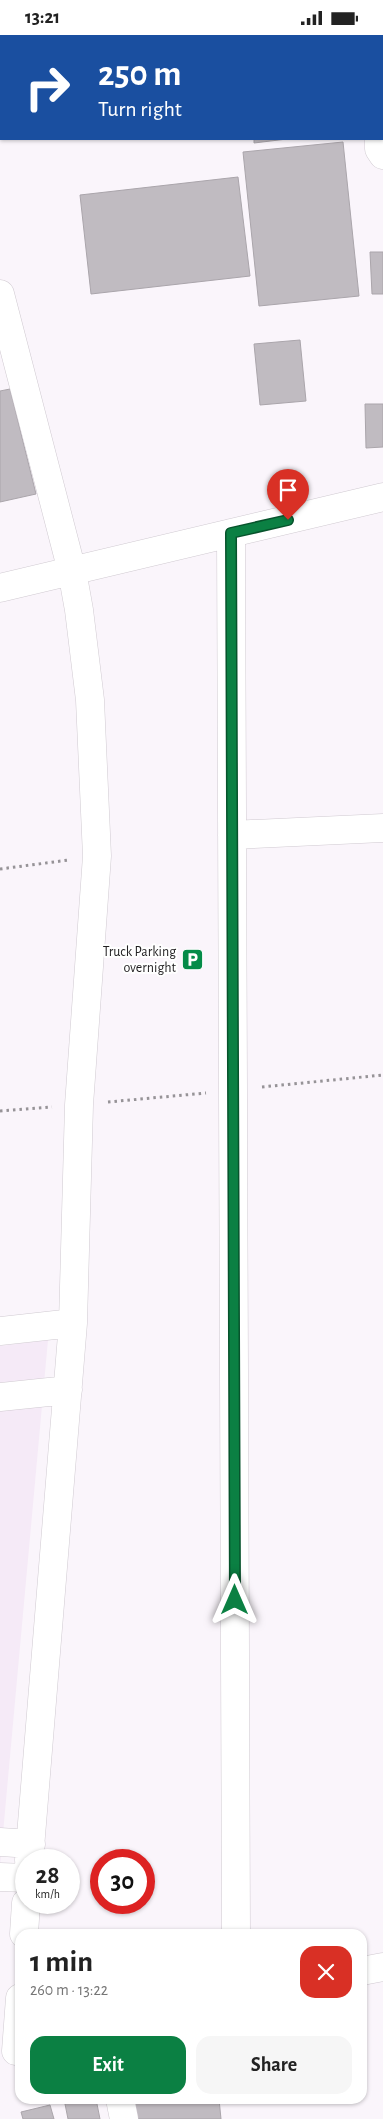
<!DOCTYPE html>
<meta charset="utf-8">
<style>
:root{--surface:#fff;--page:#f6f6f6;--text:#222;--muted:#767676;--accent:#0b8043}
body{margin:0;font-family:"Alegreya Sans",sans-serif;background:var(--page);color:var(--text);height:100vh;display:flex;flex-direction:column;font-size:19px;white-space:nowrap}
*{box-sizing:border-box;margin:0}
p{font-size:16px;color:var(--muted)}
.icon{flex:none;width:28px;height:28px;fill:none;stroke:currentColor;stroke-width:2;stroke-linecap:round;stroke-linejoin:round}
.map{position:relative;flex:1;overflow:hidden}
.drawer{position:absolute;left:15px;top:1894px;width:352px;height:175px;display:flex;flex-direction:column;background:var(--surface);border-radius:15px;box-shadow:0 1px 4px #0004}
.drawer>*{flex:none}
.banner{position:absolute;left:0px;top:0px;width:384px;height:105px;box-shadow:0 1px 4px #0004;background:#1a4fa0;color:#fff;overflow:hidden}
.speed{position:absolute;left:15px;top:1814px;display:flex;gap:10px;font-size:25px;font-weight:700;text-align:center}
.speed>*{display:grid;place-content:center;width:65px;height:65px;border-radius:50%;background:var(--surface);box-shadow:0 1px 4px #0004;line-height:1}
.speed small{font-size:12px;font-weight:400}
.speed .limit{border:8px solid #d22;background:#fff;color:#111}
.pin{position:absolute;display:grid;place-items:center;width:42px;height:42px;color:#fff;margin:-51px -21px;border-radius:50% 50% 50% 0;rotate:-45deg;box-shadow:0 0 5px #0007}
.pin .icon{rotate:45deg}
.me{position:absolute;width:55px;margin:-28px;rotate:0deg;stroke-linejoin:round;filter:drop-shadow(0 0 4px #0008)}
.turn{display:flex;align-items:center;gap:18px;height:105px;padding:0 15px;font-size:22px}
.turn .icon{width:65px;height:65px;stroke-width:2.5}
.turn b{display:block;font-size:35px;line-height:42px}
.round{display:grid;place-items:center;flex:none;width:52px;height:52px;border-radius:15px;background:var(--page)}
.headline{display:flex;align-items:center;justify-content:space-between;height:85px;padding:0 15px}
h1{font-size:30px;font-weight:700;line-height:38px}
.cta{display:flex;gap:10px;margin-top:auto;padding:10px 15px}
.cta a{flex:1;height:58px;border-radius:15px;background:var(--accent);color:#fff;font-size:20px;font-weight:700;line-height:58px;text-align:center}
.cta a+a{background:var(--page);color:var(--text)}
.status{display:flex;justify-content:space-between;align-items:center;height:35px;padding:0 25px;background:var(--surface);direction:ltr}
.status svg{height:14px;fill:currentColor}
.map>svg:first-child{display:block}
.built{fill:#f5eaf7}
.building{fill:#c0bbc1;stroke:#aaa5ab}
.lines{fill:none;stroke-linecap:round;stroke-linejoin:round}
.minor-casing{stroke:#d0cad1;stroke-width:29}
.path{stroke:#969397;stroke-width:3;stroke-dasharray:2.5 4;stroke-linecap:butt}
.minor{stroke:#fff;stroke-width:28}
.route-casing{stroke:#07532c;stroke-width:12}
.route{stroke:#0b8043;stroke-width:9}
.labels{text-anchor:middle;stroke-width:4;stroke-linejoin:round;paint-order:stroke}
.poi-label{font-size:14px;fill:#211f21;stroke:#fff;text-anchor:end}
</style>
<div class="status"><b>13:21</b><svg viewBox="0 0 49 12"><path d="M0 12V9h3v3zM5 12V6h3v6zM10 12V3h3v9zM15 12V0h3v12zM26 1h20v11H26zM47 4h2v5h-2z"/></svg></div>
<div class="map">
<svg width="383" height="2084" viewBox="0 0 383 2084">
<rect width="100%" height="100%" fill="#faf5fb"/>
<path class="built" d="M48,1305L0,1831V1311Z"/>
<path class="building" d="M131,0H184L180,1Z
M321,0H383V27L382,1Z
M254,104H287L254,108Z
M343,107L359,261L259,271L243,117Z
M238,142L250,241L91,259L80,160Z
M370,217H383V259H372Z
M300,305L306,366L260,370L254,309Z
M10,354L36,459L0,467V356Z
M365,369H383V412L366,413Z
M64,2064H96L100,2084H68Z
M131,2064H219L221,2084H132Z
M50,2070L54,2084H23L21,2077Z"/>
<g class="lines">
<defs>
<path id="minor" d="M382,77H383
M379,104V114L383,120
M0,259L72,536L79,575L90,665L97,821L79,1070L73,1288L0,1296
M231,498L236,1899
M0,553L383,462
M232,800L383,793
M0,1362L68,1355
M0,1807L31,1809
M29,1825L73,1288
M0,1842L26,1843
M24,1899L26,1868
M362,1936L383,1932
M16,2016L20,1963
M120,2064L124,2084"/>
</defs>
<use href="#minor" class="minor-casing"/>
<path class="path" d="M0,834L69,825
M262,1052L383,1040
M108,1067L206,1058
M0,1076L52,1072"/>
<use href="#minor" class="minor"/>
</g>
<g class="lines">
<defs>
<path id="route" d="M235,1565L231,498L288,485"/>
</defs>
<use href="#route" class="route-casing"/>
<use href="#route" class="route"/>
</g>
<defs>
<symbol id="parking-square" viewBox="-11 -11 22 22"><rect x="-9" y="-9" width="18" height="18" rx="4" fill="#048b48" stroke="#fff"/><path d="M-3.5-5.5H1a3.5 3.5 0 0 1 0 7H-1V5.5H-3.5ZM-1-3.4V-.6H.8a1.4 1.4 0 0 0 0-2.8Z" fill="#fff"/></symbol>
</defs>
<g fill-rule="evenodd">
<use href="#parking-square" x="180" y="912" width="25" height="25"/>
</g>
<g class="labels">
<g class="poi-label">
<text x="176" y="921">Truck Parking<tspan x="176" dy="16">overnight</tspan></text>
</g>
</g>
</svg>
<div class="speed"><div>28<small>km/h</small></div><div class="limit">30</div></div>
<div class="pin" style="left:288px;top:485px;background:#d93025"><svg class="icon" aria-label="arrive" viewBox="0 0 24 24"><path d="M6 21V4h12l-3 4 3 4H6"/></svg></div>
<svg class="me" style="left:235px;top:1565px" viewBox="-20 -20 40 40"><path d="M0-17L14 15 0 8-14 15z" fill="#0b8043" stroke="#fff" stroke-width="4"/></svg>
<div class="banner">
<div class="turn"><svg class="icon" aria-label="right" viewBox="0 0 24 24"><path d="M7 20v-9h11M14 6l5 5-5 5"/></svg><div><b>250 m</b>Turn right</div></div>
</div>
<section class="drawer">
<div class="headline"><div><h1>1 min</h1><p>260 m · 13:22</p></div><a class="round" style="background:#d93025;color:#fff"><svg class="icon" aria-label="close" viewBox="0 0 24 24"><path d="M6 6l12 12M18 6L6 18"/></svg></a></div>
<div class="cta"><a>Exit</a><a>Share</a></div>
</section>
</div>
